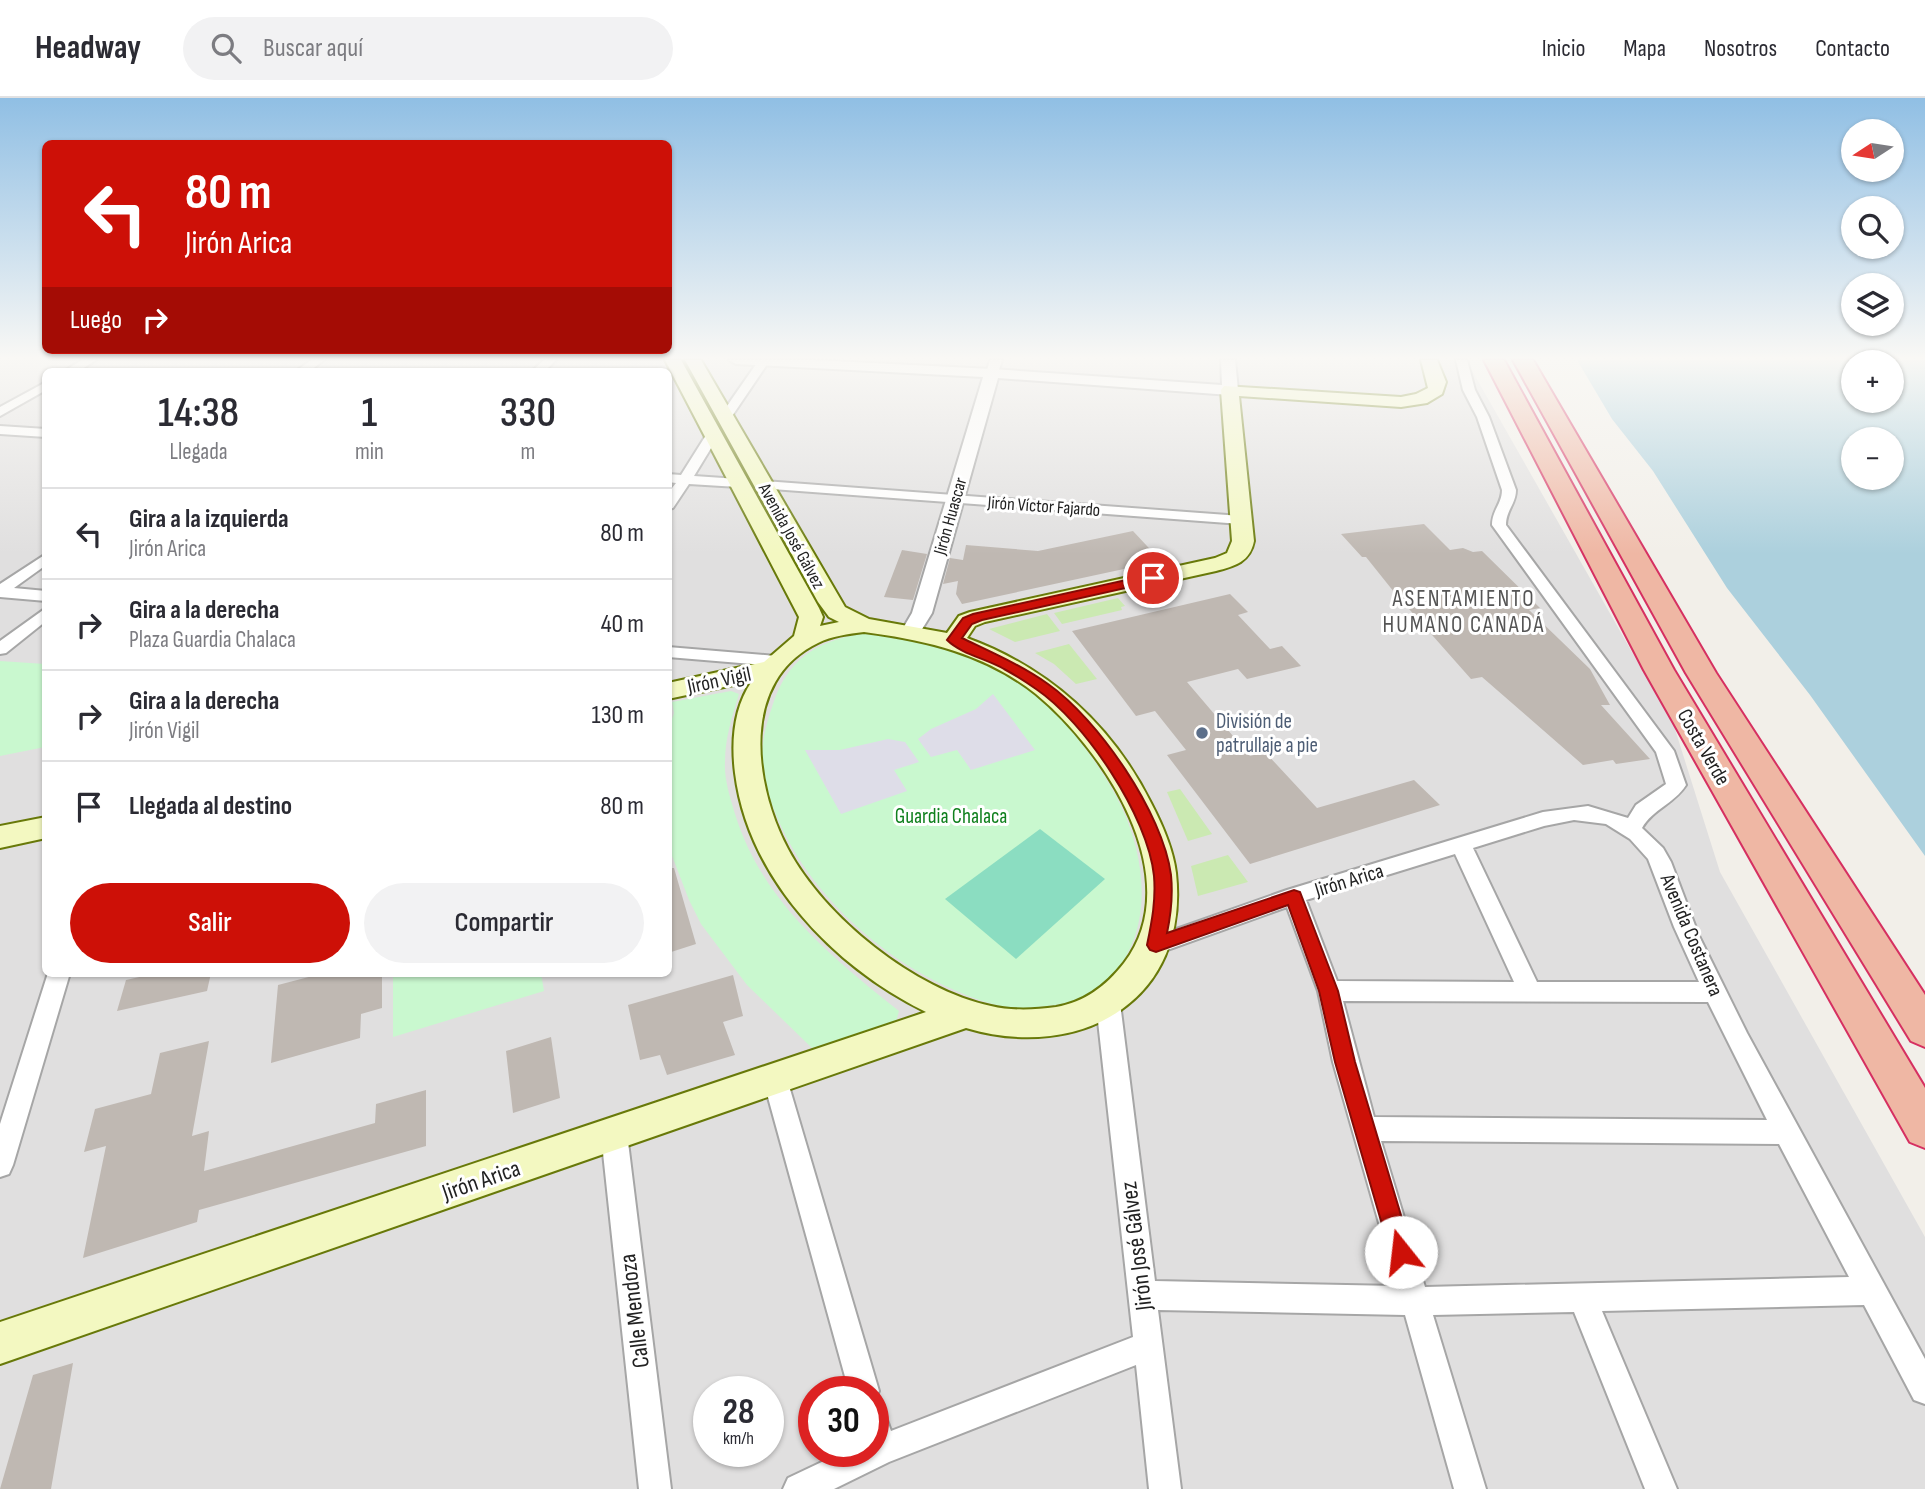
<!DOCTYPE html>
<html lang="es">
<meta charset="utf-8">
<style>
:root{--surface:#fff;--page:#f2f2f3;--text:#2b2b33;--muted:#7c7c81;--line:#e1e1e2;--accent:#cd1007}
body{margin:0;font-family:"Sofia Sans Condensed",sans-serif;background:var(--page);color:var(--text);height:100vh;display:flex;flex-direction:column;font-size:26px;white-space:nowrap}
*{box-sizing:border-box;margin:0}
p{font-size:23px;color:var(--muted)}
.icon{flex:none;width:38px;height:38px;fill:none;stroke:currentColor;stroke-width:2;stroke-linecap:round;stroke-linejoin:round}
.map{position:relative;flex:1;overflow:hidden}
.drawer{position:absolute;left:42px;top:270px;width:630px;height:609px;display:flex;flex-direction:column;background:var(--surface);border-radius:10px;box-shadow:0 2px 5px #0004}
.drawer>*{flex:none}
.hud{position:absolute;left:42px;top:42px;width:630px;height:214px;border-radius:10px;box-shadow:0 2px 5px #0004;background:#cd1007;color:#fff;overflow:hidden}
.needle{width:46px;rotate:258deg}
.buttons{position:absolute;left:1841px;top:21px;display:grid;gap:14px}
.buttons a{display:grid;place-items:center;width:63px;height:63px;border-radius:50%;background:var(--surface);box-shadow:0 2px 5px #0004;font-size:35px}
.speed{position:absolute;left:693px;top:1278px;display:flex;gap:14px;font-size:35px;font-weight:700;text-align:center}
.speed>*{display:grid;place-content:center;width:91px;height:91px;border-radius:50%;background:var(--surface);box-shadow:0 2px 5px #0004;line-height:1}
.speed small{font-size:18px;font-weight:400}
.speed .limit{border:10px solid #d22;background:#fff;color:#111}
.pin{position:absolute;display:grid;place-items:center;width:60px;height:60px;color:#fff;margin:-30px;border:4px solid #fff;border-radius:50%;box-shadow:0 2px 7px #0007}
.me{position:absolute;width:77px;margin:-38px;rotate:344deg;stroke-linejoin:round;filter:drop-shadow(0 0 5px #0008)}
.turn{display:flex;align-items:center;gap:24px;height:147px;padding:0 28px;font-size:32px}
.turn .icon{width:91px;height:91px;stroke-width:2.5}
.turn b{display:block;font-size:49px;line-height:60px}
.then{display:flex;align-items:center;height:66px;padding:0 28px;background:#0003;gap:14px;font-size:26px}
.eta{display:flex;justify-content:space-evenly;align-items:center;height:119px;text-align:center}
.eta b{font-size:42px;font-weight:600;line-height:49px}
.action{display:flex;gap:14px;margin-top:auto;padding:14px 28px}
.action a{flex:1;height:80px;border-radius:42px;background:var(--accent);color:#fff;font-size:28px;font-weight:600;line-height:80px;text-align:center}
.action a+a{background:var(--page);color:var(--text)}
ul{padding:0;list-style:none}
li{display:flex;align-items:center;gap:21px;height:91px;padding:0 28px;border-top:2px solid var(--line)}
li div{flex:1}
li b{display:block;font-size:26px}
li em{font-style:normal}
header{display:flex;align-items:center;gap:42px;box-sizing:border-box;height:98px;padding:0 35px;background:var(--surface);border-bottom:2px solid var(--line)}
header strong{font-size:33px}
nav{display:flex;gap:38px;margin-inline-start:auto;font-size:24px}
.search{width:490px;height:63px;background:var(--page);display:flex;align-items:center;gap:18px;box-sizing:border-box;padding:0 24px;border-radius:38px;color:var(--muted);font-size:26px}
.map>svg:first-child{display:block}
.residential{fill:#e0dfdf;fill-rule:evenodd}
.grass{fill:#cbe9b2}
.park{fill:#c9f8cf}
.pitch{fill:#8bddc1}
.plaza{fill:#dedde8}
.water{fill:#acd0dd;fill-rule:evenodd}
.building{fill:#bfb8b2}
.lines{fill:none;stroke-linecap:round;stroke-linejoin:round}
.minor-casing{stroke:#a6a6a6;stroke-width:4}
.tertiary-casing{stroke:#a6a6a6;stroke-width:4}
.secondary-casing{stroke:#687909;stroke-width:4}
.trunk-casing{stroke:#d63061;stroke-width:4}
.minor{fill:#fff;fill-rule:evenodd}
.tertiary{fill:#fff;fill-rule:evenodd}
.secondary{fill:#f3f8c1;fill-rule:evenodd}
.trunk{fill:#efb7a4;fill-rule:evenodd}
.route{fill:#cd1007;stroke:#850a05;stroke-width:2}
.service-dot{fill:#5c6f8a;stroke:#fff;stroke-width:2.5}
.labels{text-anchor:middle;stroke-width:6;stroke-linejoin:round;paint-order:stroke}
.far-street-label{font-size:18px;fill:#222;stroke:#fff}
.street-label{font-size:21px;fill:#222;stroke:#fff}
.service-label{font-size:21px;fill:#4e5e75;stroke:#fff;text-anchor:start}
.park-label{font-size:21px;fill:#10801e;stroke:#fff}
.neighbourhood-label{font-size:23px;letter-spacing:2px;fill:#555;stroke:#fff}
.near-street-label{font-size:24px;fill:#222;stroke:#fff}
</style>
<header>
<strong>Headway</strong>
<div class="search"><svg class="icon" aria-label="search" viewBox="0 0 24 24"><circle cx="10" cy="10" r="6"/><path d="M15 15l6 6"/></svg>Buscar aquí</div>
<nav><a>Inicio</a><a>Mapa</a><a>Nosotros</a><a>Contacto</a></nav>
</header>
<div class="map">
<svg width="1925" height="1391" viewBox="0 0 1925 1391">
<rect width="100%" height="100%" fill="#f2efe9"/>
<path class="residential" d="M0,262H1466L1674,628L1720,774L1925,1139V1391H0ZM46,273H668V875H46ZM709,1293H768V1353H709ZM814,1293H873V1353H814Z"/>
<path class="grass" d="M1118,500L1125,508L1121,509L1122,512L1062,526L1054,515Z
M1047,516L1060,533L1015,544L989,531Z
M1069,546L1097,581L1076,586L1054,566L1035,555Z
M1180,691L1212,736L1188,743L1167,694Z
M1228,757L1248,784L1198,798L1191,768Z"/>
<path class="park" d="M866,535C935,540 1008,564 1057,616C1080,642 1106,676 1121,708C1150,769 1155,851 1093,894C1075,907 1047,908 1025,910C1001,911 974,901 952,891C866,853 780,768 763,672C760,651 765,629 772,609C787,560 818,542 866,535Z
M0,563L45,566V649L0,658Z
M731,593L739,596C732,619 725,640 725,664C724,681 730,699 735,716C762,803 830,858 899,913L896,924L812,950L747,887L701,826L689,802L669,750L668,633L674,615L672,604Z
M393,875H541L544,893L393,939Z"/>
<path class="pitch" d="M1040,731L1105,781L1016,861L945,801Z"/>
<path class="plaza" d="M993,596L1035,652L971,672L957,652L931,659L918,641L931,631L976,611Z
M888,641L905,644L919,664L894,672L907,693L841,716L805,652H840Z"/>
<path class="water" d="M1577,262H1925V758L1810,597L1727,490L1653,373L1612,321ZM1853,264H1892V303H1853ZM1853,341H1892V380H1853Z"/>
<path class="building" d="M1424,426L1450,452L1463,450L1473,454L1482,453L1540,510L1529,512L1590,571L1610,607H1601L1650,661L1616,666L1613,662L1583,667L1482,579L1471,581L1394,494L1366,459H1362L1341,436Z
M1133,433L1161,463L962,506L956,496L958,483L943,486L950,460L963,462L966,447L1038,453Z
M902,452L927,456L913,502L884,499Z
M1230,496L1248,514L1238,517L1270,551L1282,548L1301,568L1247,581L1238,571L1187,584L1250,658L1265,654L1317,710L1414,682L1440,707L1250,766L1167,657L1186,652L1155,613L1136,618L1072,533Z
M668,770H674L696,846L668,855Z
M157,875H211L207,893L117,913L126,882Z
M324,875H382V910L361,916L360,940L271,965L278,887Z
M733,877L743,918L723,924L735,957L667,977L660,957L640,962L628,907Z
M551,939L560,1000L513,1015L506,953Z
M209,943L192,1038L209,1033L204,1073L375,1025L376,1006L426,992V1048L199,1112L197,1124L83,1160L106,1048L84,1054L95,1011L151,996L160,955Z
M73,1265L51,1391H0L33,1277Z"/>
<g class="lines">
<defs>
<path id="minor" d="M82,262H96L79,273H64Z
M311,262H324L310,273H296Z
M544,262H556L545,273H532Z
M759,262H770L728,324H720L718,321Z
M990,262H1002L998,275L992,278L986,275Z
M1456,262H1467L1475,292L1489,319L1516,392C1516,406 1506,412 1506,427L1674,653L1686,687C1674,706 1653,711 1642,730L1663,750L1671,764L1699,838L1747,935L1925,1261V1306L1914,1302L1864,1207L1602,1213L1677,1391H1645L1574,1214L1433,1217L1486,1391H1454L1405,1217L1158,1212L1181,1391H1149L1136,1267L889,1364L834,1391H783L788,1380L845,1353H873V1310L884,1314L891,1333L1133,1239L1096,905L1100,898L1108,895L1116,898L1120,905L1155,1183L1397,1188L1333,964L1318,893L1287,809L1156,856L1148,853L1145,847L1148,841L1287,792L1543,714L1588,708L1628,720L1636,707L1666,686L1656,654L1492,427C1492,412 1502,406 1502,392L1477,319L1463,292ZM1574,722L1606,726L1630,741L1648,761L1674,829L1699,884H1537L1473,750L1544,728ZM1455,756L1514,884L1337,883L1306,802ZM1343,903L1708,904L1767,1022L1374,1019ZM1381,1043L1779,1046L1849,1179L1425,1189Z
M46,284V292L0,318V309Z
M0,328L46,331V339L0,336Z
M713,333L719,337L694,378L738,381L745,385L738,389L689,386L673,410L668,411V395L676,385L668,384V376L681,377L708,334Z
M764,383L1241,418L1248,422L1241,426L759,390L757,387Z
M46,456V467L14,490L46,493V503L0,499V486Z
M46,510V523L6,555L0,556V543Z
M668,549L776,558L784,563L776,568L668,559Z
M48,875H70L13,1067L9,1076L0,1079V1026Z
M775,970L784,973L787,981L879,1293L873,1304V1293H849L763,981L766,973Z
M614,1024L623,1028L627,1036L671,1391H639L601,1036L605,1028Z"/>
<path id="tertiary" d="M729,262H813L992,271L1222,287L1221,262H1235L1238,292L1230,297L998,280L932,515L919,536H905L902,532L912,515L983,279L736,266Z"/>
<path id="secondary" d="M665,262H681L819,510L823,519L820,528L839,524L829,519L818,504L685,262H701L845,509L869,521L947,535L959,518L970,514L1215,460L1227,455L1232,443L1221,292L1224,288L1401,299L1416,296L1428,290L1421,262H1437L1446,284L1442,296L1427,305L1401,309L1239,298L1254,443C1250,464 1235,468 1216,473L985,524L975,528L967,540C1049,570 1112,627 1151,705C1162,726 1173,751 1176,775C1190,903 1080,964 966,930L0,1266V1224L926,914C834,869 748,780 735,675C731,643 734,609 752,583L668,601V585L764,564L794,538L799,519ZM864,534C926,542 986,556 1036,596C1104,652 1189,780 1124,865C1106,888 1085,904 1056,909C1034,912 1012,913 991,908C915,892 824,819 788,751C754,687 739,583 818,545C832,538 848,536 864,534Z
M46,719V740L0,750V728Z"/>
<path id="trunk" d="M1484,262H1504L1674,572L1925,990V1050L1910,1044L1644,572Z
M1513,262H1533L1716,575L1925,897V949L1911,943L1686,575Z"/>
</defs>
<use href="#minor" class="minor-casing"/>
<use href="#tertiary" class="tertiary-casing"/>
<use href="#secondary" class="secondary-casing"/>
<use href="#trunk" class="trunk-casing"/>
<use href="#minor" class="minor"/>
<use href="#tertiary" class="tertiary"/>
<use href="#secondary" class="secondary"/>
<use href="#trunk" class="trunk"/>
</g>
<linearGradient id="sky" x2="0" y2="1"><stop stop-color="#90bfe4"/><stop offset="0.57" stop-color="#f9f8f5"/><stop offset="1" stop-color="#f9f8f5" stop-opacity="0"/></linearGradient>
<rect width="1925" height="456" fill="url(#sky)"/>
<path class="route" d="M1153,476L1157,478V483L982,522L972,526L962,540C991,554 1021,567 1048,586C1098,621 1163,715 1171,777C1173,797 1171,816 1167,835L1294,792L1300,794L1338,893L1355,964L1412,1154L1409,1162L1401,1165L1393,1162L1390,1154L1335,964L1319,893L1288,807L1156,854L1150,852L1147,847C1152,823 1156,802 1154,778C1148,718 1085,624 1036,591C1026,584 1015,577 1004,571C987,561 961,556 947,542L963,520L973,516Z"/>
<circle class="service-dot" cx="1202" cy="635" r="7"/>
<g class="labels">
<g class="far-street-label">
<text transform="translate(1044 408) rotate(4)" y="6">Jirón Víctor Fajardo</text>
<text transform="translate(950 418) rotate(-74)" y="6">Jirón Huascar</text>
<text transform="translate(792 438) rotate(61)" y="6">Avenida José Gálvez</text>
</g>
<g class="street-label">
<text transform="translate(719 582) rotate(-12)" y="7">Jirón Vigil</text>
<text transform="translate(1704 649) rotate(60)" y="7">Costa Verde</text>
<text transform="translate(1349 782) rotate(-17)" y="7">Jirón Arica</text>
<text transform="translate(1692 837) rotate(67)" y="7">Avenida Costanera</text>
</g>
<g class="service-label">
<text x="1216" y="630">División de<tspan x="1216" dy="24">patrullaje a pie</tspan></text>
</g>
<g class="park-label">
<text x="951" y="725">Guardia Chalaca</text>
</g>
<g class="neighbourhood-label">
<text x="1464" y="508">ASENTAMIENTO<tspan x="1464" dy="26">HUMANO CANADÁ</tspan></text>
</g>
<g class="near-street-label">
<text transform="translate(481 1082) rotate(-19)" y="8">Jirón Arica</text>
<text transform="translate(1136 1148) rotate(-97)" y="8">Jirón José Gálvez</text>
<text transform="translate(634 1213) rotate(-97)" y="8">Calle Mendoza</text>
</g>
</g>
</svg>
<div class="buttons">
<a><svg class="needle" viewBox="-14 -14 28 28"><path d="M0-13l5 13h-10z" fill="#e53935"/><path d="M0 13l5-13h-10z" fill="#7c7c81"/></svg></a>
<a><svg class="icon" aria-label="search" viewBox="0 0 24 24"><circle cx="10" cy="10" r="6"/><path d="M15 15l6 6"/></svg></a>
<a><svg class="icon" aria-label="layers" viewBox="0 0 24 24"><path d="M12 4l9 5-9 5-9-5zM3 14l9 5 9-5"/></svg></a>
<a>+</a>
<a>−</a>
</div>
<div class="speed"><div>28<small>km/h</small></div><div class="limit">30</div></div>
<div class="pin" style="left:1153px;top:480px;background:#d93025"><svg class="icon" aria-label="arrive" viewBox="0 0 24 24"><path d="M6 21V4h12l-3 4 3 4H6"/></svg></div>
<svg class="me" style="left:1401px;top:1154px" viewBox="-20 -20 40 40"><circle r="19" fill="#fff"/><path d="M0-13L10 11 0 6-10 11z" fill="#cd1007"/></svg>
<div class="hud">
<div class="turn"><svg class="icon" aria-label="left" viewBox="0 0 24 24"><path d="M17 20v-9H6M10 6l-5 5 5 5"/></svg><div><b>80 m</b>Jirón Arica</div></div>
<div class="then">Luego<svg class="icon" aria-label="right" viewBox="0 0 24 24"><path d="M7 20v-9h11M14 6l5 5-5 5"/></svg></div>
</div>
<section class="drawer">
<div class="eta">
<div><b>14:38</b><p>Llegada</p></div>
<div><b>1</b><p>min</p></div>
<div><b>330</b><p>m</p></div>
</div>
<ul>
<li><svg class="icon" aria-label="left" viewBox="0 0 24 24"><path d="M17 20v-9H6M10 6l-5 5 5 5"/></svg><div><b>Gira a la izquierda</b><p>Jirón Arica</p></div><em>80 m</em></li>
<li><svg class="icon" aria-label="right" viewBox="0 0 24 24"><path d="M7 20v-9h11M14 6l5 5-5 5"/></svg><div><b>Gira a la derecha</b><p>Plaza Guardia Chalaca</p></div><em>40 m</em></li>
<li><svg class="icon" aria-label="right" viewBox="0 0 24 24"><path d="M7 20v-9h11M14 6l5 5-5 5"/></svg><div><b>Gira a la derecha</b><p>Jirón Vigil</p></div><em>130 m</em></li>
<li><svg class="icon" aria-label="arrive" viewBox="0 0 24 24"><path d="M6 21V4h12l-3 4 3 4H6"/></svg><div><b>Llegada al destino</b></div><em>80 m</em></li>
</ul>
<div class="action"><a>Salir</a><a>Compartir</a></div>
</section>
</div>
